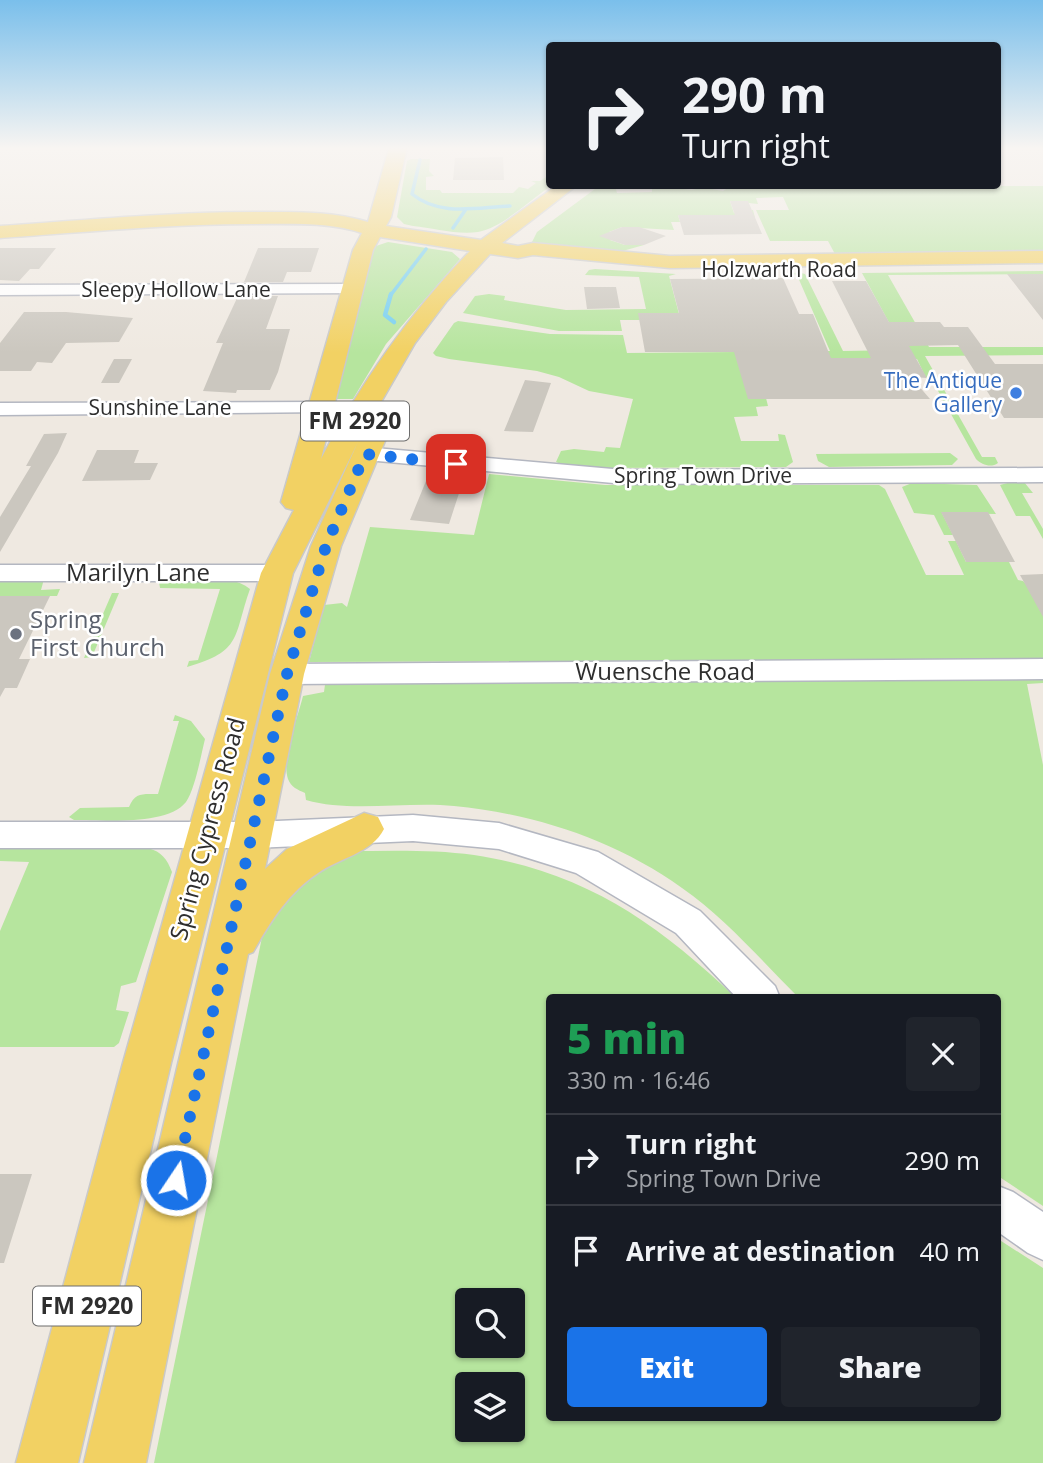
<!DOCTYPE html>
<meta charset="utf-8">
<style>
:root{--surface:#171b24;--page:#20242c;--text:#f1f3f6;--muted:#9ea1a6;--line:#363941;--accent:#1a73e8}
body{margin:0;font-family:"Open Sans",sans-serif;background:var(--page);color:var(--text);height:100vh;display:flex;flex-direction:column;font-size:26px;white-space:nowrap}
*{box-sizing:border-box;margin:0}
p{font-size:23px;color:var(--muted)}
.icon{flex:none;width:38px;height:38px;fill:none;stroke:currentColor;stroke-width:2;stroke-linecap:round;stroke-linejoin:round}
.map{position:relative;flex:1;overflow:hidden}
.details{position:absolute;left:546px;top:994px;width:455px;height:427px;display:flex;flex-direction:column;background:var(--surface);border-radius:7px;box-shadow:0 2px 5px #0004}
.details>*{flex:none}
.banner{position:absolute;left:546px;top:42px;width:455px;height:147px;border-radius:7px;box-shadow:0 2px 5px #0004;background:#171b24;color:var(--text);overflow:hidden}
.fabs{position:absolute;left:455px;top:1288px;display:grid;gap:14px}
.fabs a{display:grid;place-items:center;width:70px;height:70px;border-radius:7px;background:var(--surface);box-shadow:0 2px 5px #0004;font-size:35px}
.pin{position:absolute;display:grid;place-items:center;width:60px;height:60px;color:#fff;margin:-30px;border-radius:14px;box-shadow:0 4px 10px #0006}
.me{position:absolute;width:77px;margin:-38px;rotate:12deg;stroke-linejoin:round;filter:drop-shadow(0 0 5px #0008)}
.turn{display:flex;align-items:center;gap:24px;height:147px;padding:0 21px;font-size:32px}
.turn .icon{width:91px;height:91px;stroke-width:2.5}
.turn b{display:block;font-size:49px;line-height:60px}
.round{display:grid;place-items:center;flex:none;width:74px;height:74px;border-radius:7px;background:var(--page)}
.summary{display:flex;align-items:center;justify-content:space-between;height:119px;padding:0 21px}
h1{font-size:42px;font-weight:800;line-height:52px;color:#1e9e55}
.action{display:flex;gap:14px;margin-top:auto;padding:14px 21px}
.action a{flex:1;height:80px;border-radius:7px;background:var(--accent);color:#fff;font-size:28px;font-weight:800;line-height:80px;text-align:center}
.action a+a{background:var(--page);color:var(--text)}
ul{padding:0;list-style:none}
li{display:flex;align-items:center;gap:21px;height:91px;padding:0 21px;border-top:2px solid var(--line)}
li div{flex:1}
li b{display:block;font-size:26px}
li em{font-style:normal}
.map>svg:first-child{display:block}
.green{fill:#b6e59e;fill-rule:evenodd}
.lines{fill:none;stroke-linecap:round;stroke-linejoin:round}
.stream-far1{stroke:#75cff0;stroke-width:3.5}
.stream{stroke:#75cff0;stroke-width:4.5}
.building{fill:#cbc7bf}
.minor-casing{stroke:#b4b7c1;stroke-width:3}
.major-casing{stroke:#c9c9c9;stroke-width:3}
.minor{fill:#fff;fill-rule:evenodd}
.major{fill:#f2d163;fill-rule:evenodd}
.route{stroke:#1a73e8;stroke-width:12;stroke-dasharray:0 21.6}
.shop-dot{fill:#3f7fe0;stroke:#fff;stroke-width:2.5}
.worship-dot{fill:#6b7280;stroke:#fff;stroke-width:2.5}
.labels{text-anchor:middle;stroke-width:5;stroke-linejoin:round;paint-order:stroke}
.far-street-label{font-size:21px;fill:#2e2e2e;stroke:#fff}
.far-shop-label{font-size:21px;fill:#366cbe;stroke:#fff;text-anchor:end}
.shield{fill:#fff;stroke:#6d6d6d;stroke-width:2}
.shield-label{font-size:23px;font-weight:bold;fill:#2e2e2e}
.street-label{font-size:24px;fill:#2e2e2e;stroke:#fff}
.worship-label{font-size:24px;fill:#5b616d;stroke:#fff;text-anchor:start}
</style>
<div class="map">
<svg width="1043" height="1463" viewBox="0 0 1043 1463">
<rect width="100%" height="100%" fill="#efe9e1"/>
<path class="green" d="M411,159H430L429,171L434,176L426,177V190H440L442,193H513L519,187L528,189L536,183L531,181H540L549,175L551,186C529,200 504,227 478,232C457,235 433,228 413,226L404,224L397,217L407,161Z
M599,186H621L616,189L617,193L652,192V189H660L656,187L658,186L692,190L708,186L706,188L723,191L731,186H1043V254H835L828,241H770L756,210H789L783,197L756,198L758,204L730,201L734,213L753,210L755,218L706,219L704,215H678L680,222H671L674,230L622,227L609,232L610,240L625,245H644L619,252L533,243H541L532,242L537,232Z
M388,242L452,252L460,259L386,344L353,399H333L373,247Z
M595,269L676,274L669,276L679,314L650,320H620L622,331H559L463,313L475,296L489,294L505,296L504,300L566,310L646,309L639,277L585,275L589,270Z
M1043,271V274L888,275L929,347H1043V355L925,356L982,457H995L998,463C991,468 982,465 976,459L932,380H927L917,359H893L766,398L768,406L756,407L758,416L734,417L741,441H779L778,434L785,435L793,462L786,467L606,468L561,464L556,462L561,451L574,449L604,452L606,447L620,448L633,399L589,391L559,377L537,371L449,359L436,356L433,353L454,323L458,321L550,334L623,335L627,353L830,351L797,275L793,274L797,272L805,274L843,351L904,350L862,273Z
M950,453L958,459L952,465L829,467L818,461L816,454Z
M489,474L605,485H879L885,489L926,575H964L948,541H956L966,562H1009L1018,580L1023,581L1043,602V659L309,662L324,605L342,603L347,607L370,527L474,535Z
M1011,482H1024L1033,493H1022L1043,529V539L1030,516H1016L1000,485Z
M912,483L977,485L996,514L942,513L953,535H944L934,515L914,513L902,487Z
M166,578C191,579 230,572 250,589C233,637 243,651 187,667L189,661L198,660L220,589L160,588L159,582Z
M0,579H44L41,590L60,589L57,596H0Z
M112,593H119L92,657L84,658Z
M1043,674V683L1027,684L1043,765V1206L998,1176V998L798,997C761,960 725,918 682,888C615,840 535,814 454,806C408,801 350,813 306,800L305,793C298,790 291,787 288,779C281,759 298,717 303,696L324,692L326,677Z
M175,715L191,721L205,739C201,755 195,789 186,802C167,826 103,820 74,820L69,817L80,808L129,807C135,792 143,794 158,794L179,721H173Z
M0,845L148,848C162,852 167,859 172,872L136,982L121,986L116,1010L129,1012L119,1043L114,1047H0V931L29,862L0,861Z
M346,851C388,851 432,849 474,855C584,872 656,922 735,997L550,998V1418H998V1239L1043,1268V1463H154L268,908ZM467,1300H513V1346H467ZM467,1384H513V1430H467Z"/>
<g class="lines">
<path class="stream-far1" d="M420,160L412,194C440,217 477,207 510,206
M453,228L466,209
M390,296L426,249"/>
<path class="stream" d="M391,294L385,315L394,322"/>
</g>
<path class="building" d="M503,157L504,180H453L455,158Z
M730,201H748L762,234L684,235L678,215H735Z
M622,227H639L666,236L644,245H625L599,236Z
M0,248H56L39,269H30L19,281L0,280Z
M258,248H319L311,272H287L283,282H244Z
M1007,274H1043V320Z
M783,278L799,314H813L831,358H871L832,281H866L889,322H940L944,327H968L995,364H1043V418H1004L958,345L909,346L927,378L911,377L930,399H748L734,352H645L638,313H679L670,279Z
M584,287H616L620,308L587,309Z
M238,296H278L266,329H290L278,372L270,390H237L236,393L203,391L223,343H216Z
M24,312H66L133,318L119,342L66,343L52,363L37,362L31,371H0V343Z
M114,359H132L119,383H101Z
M525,380L551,383L533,432L504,431Z
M67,433L58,453L0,552V517L31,466H26L44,434Z
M97,450H139L134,463H158L150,480L82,481Z
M426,481L462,484L449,524L410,520Z
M941,512H988L1015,562H966Z
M1043,574V617L1020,575Z
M0,596H50L19,659H30L17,688H5L0,697Z
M0,1174H32L4,1263H0Z"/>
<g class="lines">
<defs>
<path id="minor" d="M352,284L358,285L361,289L358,293L0,295V285Z
M321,402L328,404L331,408L328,412L0,415V403Z
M364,447L624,470L1043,468V482L624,484L356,459L353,454L356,449Z
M0,565H277L286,567L290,573L286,579L277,581H0Z
M1043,659V679L287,684L277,681L273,674L277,667L287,664Z
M413,815L499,823L598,852L700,911L775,986L780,998H737L676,933L576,873L499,849L413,841L252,848H0V822H252Z
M998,1186L1013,1192L1043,1212V1260L1028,1253L998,1232Z"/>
<path id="major" d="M389,148H407L391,217L386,226L481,240L556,186H576L502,243L518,246L533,243L670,256L1043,251V263L670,268L533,255L518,258L490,254L446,302L415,343L373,416H389L393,422L341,546L304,674L265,869L287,849L364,813L378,817L384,829C372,853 339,858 318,873C289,892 270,922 253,952L248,954L146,1463H84L270,674L311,546L358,442L293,573L171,1063L78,1463H16L123,1063L261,573L294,510L286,508L281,502L353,250L362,233C329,222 291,224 256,224C171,224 85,232 0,238V226C86,220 171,212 257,212C294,212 333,211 368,222ZM380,237L470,251C410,313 361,382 321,459L373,250Z"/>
</defs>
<use href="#minor" class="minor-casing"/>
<use href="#major" class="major-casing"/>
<use href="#minor" class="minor"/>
<use href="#major" class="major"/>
</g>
<linearGradient id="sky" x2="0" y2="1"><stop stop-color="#7abfeb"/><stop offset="0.42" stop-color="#f8f5f2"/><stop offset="1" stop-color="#f8f5f2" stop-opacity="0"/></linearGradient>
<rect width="1043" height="353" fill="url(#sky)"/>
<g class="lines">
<path class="route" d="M176,1180L287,674L326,546L365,454L456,464"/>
</g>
<circle class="shop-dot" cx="1016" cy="393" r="7"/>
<circle class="worship-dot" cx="16" cy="634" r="7"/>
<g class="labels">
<g class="far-street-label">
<text x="779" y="277">Holzwarth Road</text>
<text x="176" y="297">Sleepy Hollow Lane</text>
<text x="160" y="415">Sunshine Lane</text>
<text x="703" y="483">Spring Town Drive</text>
</g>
<g class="far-shop-label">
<text x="1002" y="388">The Antique<tspan x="1002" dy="24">Gallery</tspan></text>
</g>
<g class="shield">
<rect x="301" y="401.5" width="108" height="39" rx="5"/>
<rect x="33" y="1286.5" width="108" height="39" rx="5"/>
</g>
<g class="shield-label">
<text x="355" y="429">FM 2920</text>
<text x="87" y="1314">FM 2920</text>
</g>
<g class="street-label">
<text x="138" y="581">Marilyn Lane</text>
<text x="665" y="680">Wuensche Road</text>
<text transform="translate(208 829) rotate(-75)" y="8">Spring Cypress Road</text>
</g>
<g class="worship-label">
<text x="30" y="628">Spring<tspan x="30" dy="28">First Church</tspan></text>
</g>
</g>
</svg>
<div class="fabs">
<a><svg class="icon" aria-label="search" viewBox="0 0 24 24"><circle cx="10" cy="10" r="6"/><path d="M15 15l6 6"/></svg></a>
<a><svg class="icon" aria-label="layers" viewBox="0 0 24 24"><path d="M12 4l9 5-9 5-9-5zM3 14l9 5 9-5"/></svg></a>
</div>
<div class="pin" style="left:456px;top:464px;background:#d93025"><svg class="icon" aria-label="arrive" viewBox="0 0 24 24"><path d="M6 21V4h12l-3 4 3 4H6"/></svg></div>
<svg class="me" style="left:176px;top:1180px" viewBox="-20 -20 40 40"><circle r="17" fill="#1a73e8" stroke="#fff" stroke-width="3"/><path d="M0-11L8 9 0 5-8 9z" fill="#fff"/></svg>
<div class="banner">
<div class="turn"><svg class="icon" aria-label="right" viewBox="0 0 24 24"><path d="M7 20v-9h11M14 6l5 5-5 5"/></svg><div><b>290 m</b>Turn right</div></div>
</div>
<section class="details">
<div class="summary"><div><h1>5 min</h1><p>330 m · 16:46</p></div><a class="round"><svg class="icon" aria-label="close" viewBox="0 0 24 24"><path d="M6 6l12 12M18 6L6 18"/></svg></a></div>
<ul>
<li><svg class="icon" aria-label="right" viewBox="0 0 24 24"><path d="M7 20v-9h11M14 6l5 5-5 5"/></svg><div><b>Turn right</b><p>Spring Town Drive</p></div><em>290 m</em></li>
<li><svg class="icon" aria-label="arrive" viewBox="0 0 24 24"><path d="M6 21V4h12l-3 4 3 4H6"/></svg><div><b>Arrive at destination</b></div><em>40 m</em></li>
</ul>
<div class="action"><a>Exit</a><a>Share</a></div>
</section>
</div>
